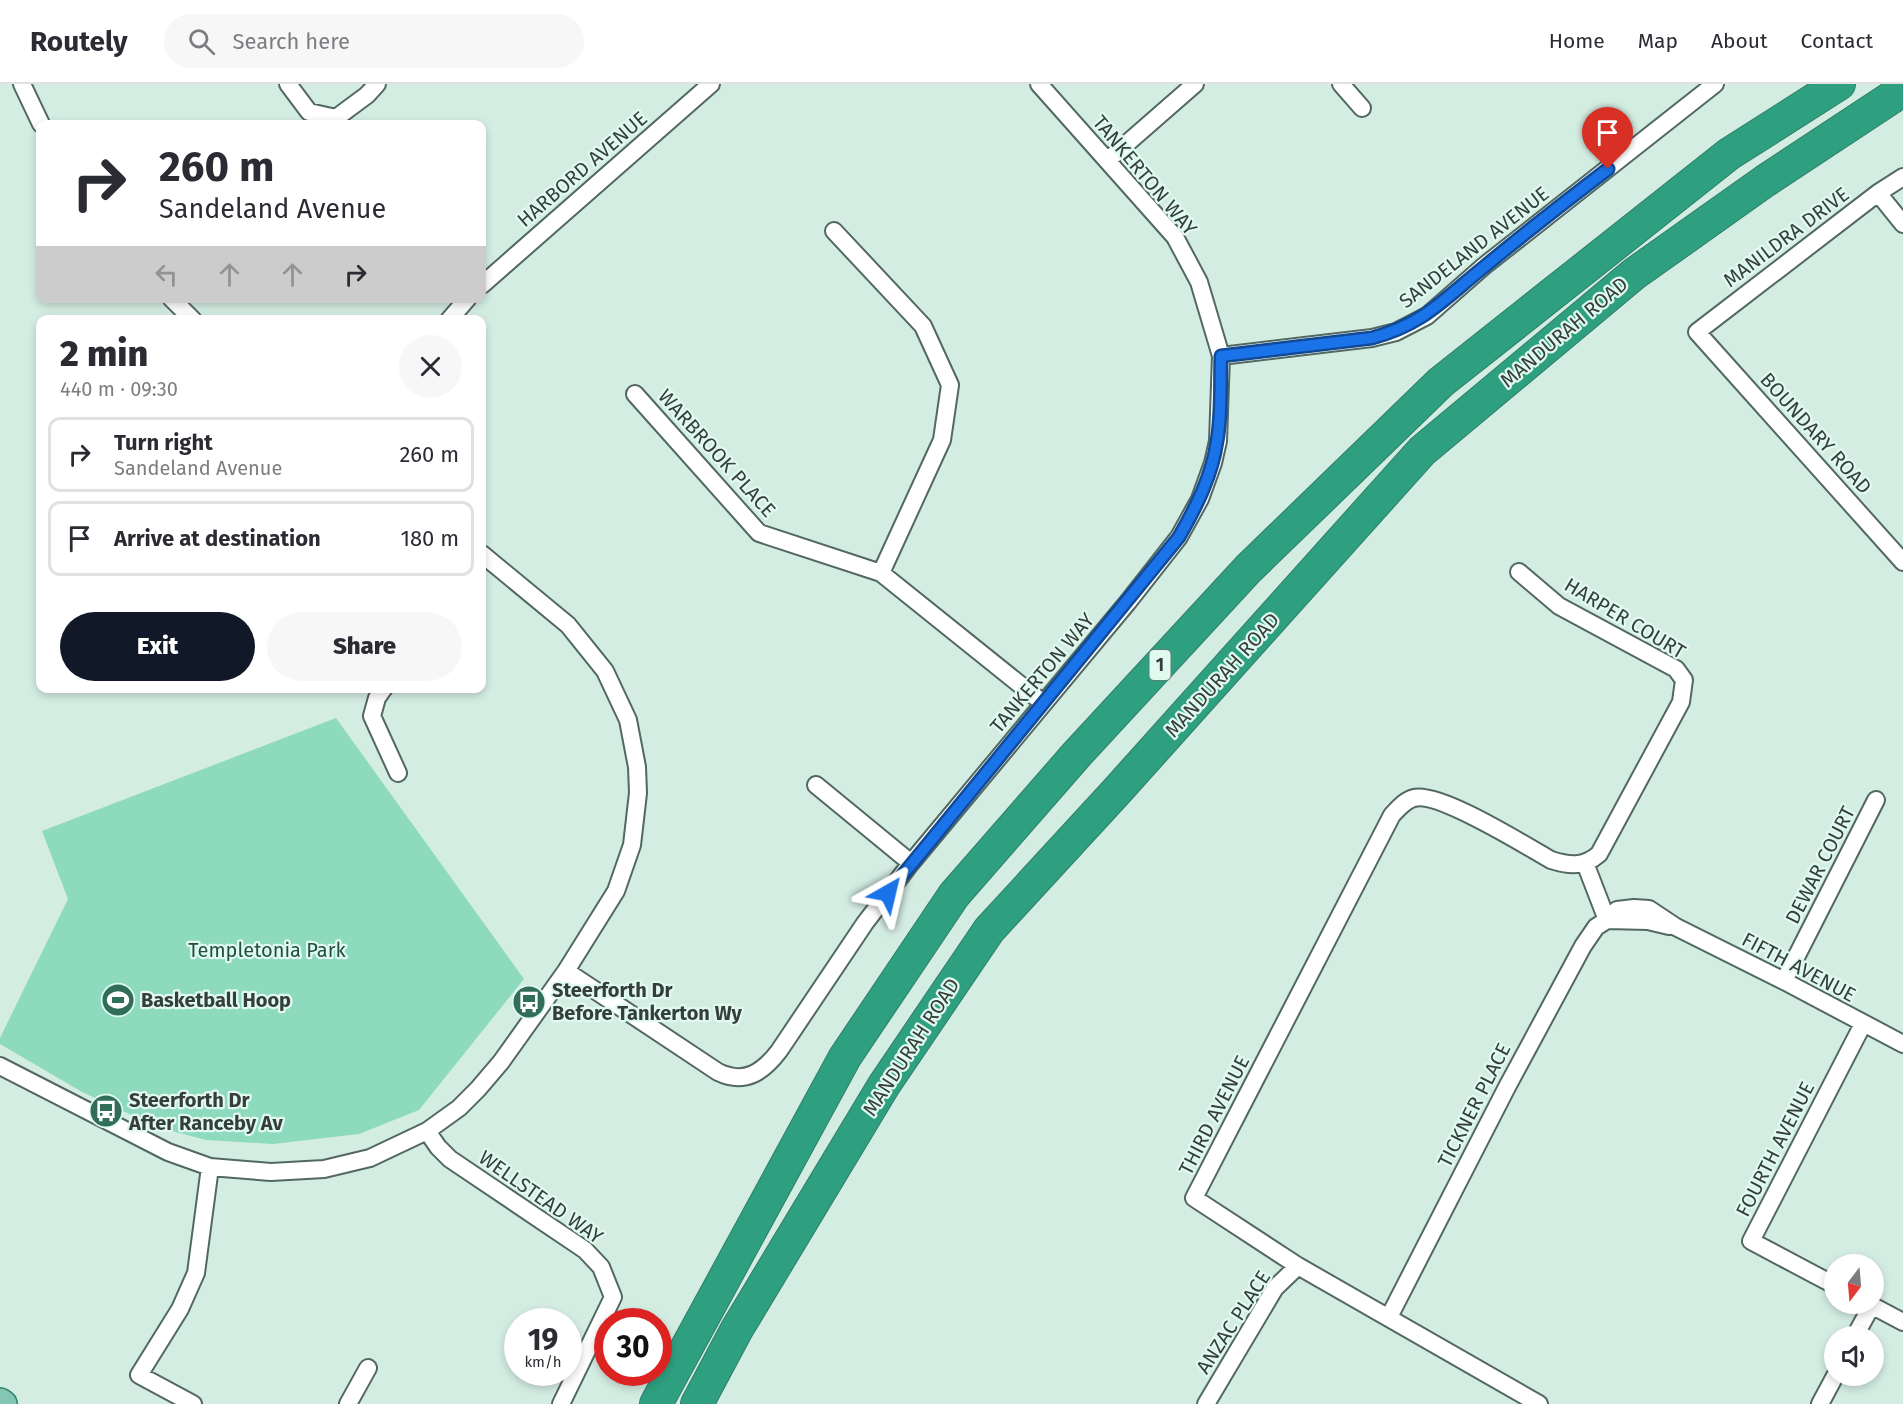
<!DOCTYPE html>
<meta charset="utf-8">
<style>
:root{--surface:#fff;--page:#f7f7f7;--text:#2b2b33;--muted:#7c7c81;--line:#e1e1e2;--accent:#111827}
body{margin:0;font-family:"Fira Sans",sans-serif;background:var(--page);color:var(--text);height:100vh;display:flex;flex-direction:column;font-size:22px;white-space:nowrap}
*{box-sizing:border-box;margin:0}
p{font-size:20px;color:var(--muted)}
.icon{flex:none;width:33px;height:33px;fill:none;stroke:currentColor;stroke-width:2;stroke-linecap:round;stroke-linejoin:round}
.map{position:relative;flex:1;overflow:hidden}
.sheet{position:absolute;left:36px;top:231px;width:450px;height:378px;display:flex;flex-direction:column;background:var(--surface);border-radius:12px;box-shadow:0 3px 9px #0003}
.sheet>*{flex:none}
.guide{position:absolute;left:36px;top:36px;width:450px;height:183px;border-radius:12px;box-shadow:0 3px 9px #0003;background:#fff;color:var(--text);overflow:hidden}
.needle{width:39px;rotate:196deg}
.buttons{position:absolute;left:1824px;top:1170px;display:grid;gap:12px}
.buttons a{display:grid;place-items:center;width:60px;height:60px;border-radius:50%;background:var(--surface);box-shadow:0 3px 9px #0003;font-size:30px}
.speed{position:absolute;left:504px;top:1224px;display:flex;gap:12px;font-size:30px;font-weight:700;text-align:center}
.speed>*{display:grid;place-content:center;width:78px;height:78px;border-radius:50%;background:var(--surface);box-shadow:0 3px 9px #0003;line-height:1}
.speed small{font-size:15px;font-weight:400}
.speed .limit{border:9px solid #d22;background:#fff;color:#111}
.pin{position:absolute;display:grid;place-items:center;width:51px;height:51px;color:#fff;margin:-62px -26px;border-radius:50% 50% 50% 0;rotate:-45deg;box-shadow:0 0 6px #0007}
.pin .icon{rotate:45deg}
.me{position:absolute;width:66px;margin:-33px;rotate:37deg;stroke-linejoin:round;filter:drop-shadow(0 0 4px #0008)}
.turn{display:flex;align-items:center;gap:21px;height:126px;padding:0 24px;font-size:27px}
.turn .icon{width:78px;height:78px;stroke-width:2.5}
.turn b{display:block;font-size:42px;line-height:51px}
.lanes{display:flex;align-items:center;height:57px;padding:0 24px;background:#0003;justify-content:center;gap:30px;direction:ltr}
.lanes .off{opacity:.35}
.round{display:grid;place-items:center;flex:none;width:63px;height:63px;border-radius:32px;background:var(--page)}
.headline{display:flex;align-items:center;justify-content:space-between;height:102px;padding:0 24px}
h1{font-size:36px;font-weight:800;line-height:45px}
.action{display:flex;gap:12px;margin-top:auto;padding:12px 24px}
.action a{flex:1;height:69px;border-radius:36px;background:var(--accent);color:#fff;font-size:24px;font-weight:800;line-height:69px;text-align:center}
.action a+a{background:var(--page);color:var(--text)}
ul{padding:0;list-style:none}
li{display:flex;align-items:center;gap:18px;height:75px;margin:0 12px 9px;padding:0 12px;border:3px solid var(--line);border-radius:12px}
li div{flex:1}
li b{display:block;font-size:22px}
li em{font-style:normal}
header{display:flex;align-items:center;gap:36px;box-sizing:border-box;height:84px;padding:0 30px;background:var(--surface);border-bottom:2px solid var(--line)}
header strong{font-size:28px}
nav{display:flex;gap:33px;margin-inline-start:auto;font-size:21px}
.search{width:420px;height:54px;background:var(--page);display:flex;align-items:center;gap:15px;box-sizing:border-box;padding:0 21px;border-radius:33px;color:var(--muted);font-size:22px}
.map>svg:first-child{display:block}
.green{fill:#8ddabf}
.lines{fill:none;stroke-linecap:round;stroke-linejoin:round}
.street-casing{stroke:#526860;stroke-width:20}
.primary-casing{stroke:#307e68;stroke-width:30}
.highway-casing{stroke:#307e68;stroke-width:34}
.street{stroke:#fff;stroke-width:16}
.primary{stroke:#82c6b3;stroke-width:27}
.highway{stroke:#2ea080;stroke-width:32}
.route-casing{stroke:#114b97;stroke-width:15}
.route{stroke:#1a73e8;stroke-width:10}
.labels{text-anchor:middle;stroke-width:4.5;stroke-linejoin:round;paint-order:stroke}
.shield{fill:#e1faf0;stroke:#697671;stroke-width:1.5}
.shield-label{font-size:18px;font-weight:bold;fill:#353e3b}
.street-label{font-size:20px;fill:#353e3b;stroke:#e1faf0}
.park-label{font-size:20px;fill:#215041;stroke:#e1faf0}
.poi-label{font-size:20px;font-weight:bold;fill:#353e3b;stroke:#e1faf0;text-anchor:start}
</style>
<header>
<strong>Routely</strong>
<div class="search"><svg class="icon" aria-label="search" viewBox="0 0 24 24"><circle cx="10" cy="10" r="6"/><path d="M15 15l6 6"/></svg>Search here</div>
<nav><a>Home</a><a>Map</a><a>About</a><a>Contact</a></nav>
</header>
<div class="map">
<svg width="1903" height="1320" viewBox="0 0 1903 1320">
<rect width="100%" height="100%" fill="#d4ede3"/>
<path class="green" d="M336,634L524,895L419,1026L359,1050L273,1060L206,1056L157,1043L82,1008L0,960V954L68,815L42,747Z"/>
<g class="lines">
<defs>
<path id="street" d="M22,0L41,40
M288,0L309,28L336,34L367,11L377,0
M1341,0L1362,24
M1108,76L1195,0
M1903,93L1878,109L1697,248L1903,478
M1878,109L1903,140
M834,147L923,242L950,301L942,356L881,489
M482,201L711,0
M171,214L193,236
M449,236L468,214
M1221,272L1372,254L1396,248L1427,232L1484,182L1715,0
M635,310L759,449L881,489L1043,619
M1519,488L1559,522L1676,585L1684,596L1681,618L1599,770C1584,783 1570,782 1551,776C1526,762 1439,707 1414,714C1405,716 1398,725 1392,731L1194,1114L1298,1182L1539,1320
M384,604L377,614L372,632L398,689
M816,701L911,779
M1585,779L1607,836
M1607,836L1648,837L1669,842
M566,887L718,988C745,1001 763,988 779,967L865,839L911,779L1128,518L1179,453L1200,415L1213,379L1218,357L1221,272L1199,198L1175,153L1039,0
M1784,897L1876,716
M0,982L168,1068L210,1083L271,1088L324,1085L370,1074L427,1047L459,1024L478,1005L501,978L566,887L616,807L632,761L638,709L637,683L628,636L605,587L568,541L482,470
M427,1047L438,1063L450,1075L585,1166L601,1183L613,1213L561,1320
M1834,1201L1751,1157L1863,940
M1869,1220L1903,1238
M1389,1233L1507,1003L1583,862L1596,843L1607,836L1617,826L1634,824L1649,825L1676,843L1784,897L1903,960
M1855,1252L1872,1221
M193,1320L139,1291L180,1225L196,1189L210,1083
M348,1320L368,1284
M1206,1320L1275,1204L1298,1182
M1820,1320L1835,1292"/>
<path id="primary" d="M0,1318L3,1320"/>
<path id="highway" d="M656,1320L845,973L954,811L1077,670L1248,485L1441,298L1729,70L1839,0
M697,1320L737,1245L884,1001L989,846L1116,708L1422,367L1634,190L1765,97L1903,6"/>
</defs>
<use href="#street" class="street-casing"/>
<use href="#primary" class="primary-casing"/>
<use href="#highway" class="highway-casing"/>
<use href="#street" class="street"/>
<use href="#primary" class="primary"/>
<use href="#highway" class="highway"/>
</g>
<g class="lines">
<defs>
<path id="route" d="M888,809L1179,453C1196,423 1212,392 1217,357C1222,330 1220,300 1221,272L1372,254C1424,240 1444,215 1484,183C1525,149 1566,117 1608,85"/>
</defs>
<use href="#route" class="route-casing"/>
<use href="#route" class="route"/>
</g>
<defs>
<symbol id="stadium-disc" viewBox="-11 -11 22 22"><circle r="9.5" fill="#306e5a" stroke="#e1faf0"/><path d="M0-5a6.5 5 0 1 0 0 10a6.5 5 0 1 0 0-10ZM-3.5-1.8h7v3.6h-7Z" fill="#fff"/></symbol>
<symbol id="bus-disc" viewBox="-11 -11 22 22"><circle r="9.5" fill="#306e5a" stroke="#e1faf0"/><path d="M-5-6H5V4H4V6H2V4H-2V6H-4V4H-5ZM-3.5-4V0h7V-4ZM-3.5 1.2v1.5H-2V1.2ZM2 1.2v1.5H3.5V1.2Z" fill="#fff"/></symbol>
</defs>
<g fill-rule="evenodd">
<use href="#stadium-disc" x="99" y="897" width="38" height="38"/>
<use href="#bus-disc" x="510" y="899" width="38" height="38"/>
<use href="#bus-disc" x="87" y="1008" width="38" height="38"/>
</g>
<g class="labels">
<rect class="shield" x="1149.5" y="566" width="21" height="30" rx="4.5"/>
<g class="shield-label">
<text x="1160" y="587">1</text>
</g>
<g class="street-label">
<text transform="translate(582 85) rotate(-41)" y="7">HARBORD AVENUE</text>
<text transform="translate(1145 91) rotate(50)" y="7">TANKERTON WAY</text>
<text transform="translate(1786 153) rotate(-37)" y="7">MANILDRA DRIVE</text>
<text transform="translate(1474 163) rotate(-38)" y="7">SANDELAND AVENUE</text>
<text transform="translate(1564 248) rotate(-40)" y="7">MANDURAH ROAD</text>
<text transform="translate(1816 349) rotate(48)" y="7">BOUNDARY ROAD</text>
<text transform="translate(717 369) rotate(48)" y="7">WARBROOK PLACE</text>
<text transform="translate(1625 534) rotate(31)" y="7">HARPER COURT</text>
<text transform="translate(1042 589) rotate(-50)" y="7">TANKERTON WAY</text>
<text transform="translate(1222 591) rotate(-48)" y="7">MANDURAH ROAD</text>
<text transform="translate(1820 781) rotate(-63)" y="7">DEWAR COURT</text>
<text transform="translate(1799 883) rotate(28)" y="7">FIFTH AVENUE</text>
<text transform="translate(911 963) rotate(-57)" y="7">MANDURAH ROAD</text>
<text transform="translate(1474 1021) rotate(-63)" y="7">TICKNER PLACE</text>
<text transform="translate(1214 1031) rotate(-63)" y="7">THIRD AVENUE</text>
<text transform="translate(1775 1065) rotate(-63)" y="7">FOURTH AVENUE</text>
<text transform="translate(541 1113) rotate(35)" y="7">WELLSTEAD WAY</text>
<text transform="translate(1233 1238) rotate(-57)" y="7">ANZAC PLACE</text>
</g>
<g class="park-label">
<text x="267" y="873">Templetonia Park</text>
</g>
<g class="poi-label">
<text x="552" y="913">Steerforth Dr<tspan x="552" dy="23">Before Tankerton Wy</tspan></text>
<text x="141" y="923">Basketball Hoop</text>
<text x="129" y="1023">Steerforth Dr<tspan x="129" dy="23">After Ranceby Av</tspan></text>
</g>
</g>
</svg>
<div class="buttons">
<a><svg class="needle" viewBox="-14 -14 28 28"><path d="M0-13l5 13h-10z" fill="#e53935"/><path d="M0 13l5-13h-10z" fill="#7c7c81"/></svg></a>
<a><svg class="icon" aria-label="sound" viewBox="0 0 24 24"><path d="M4 9h4l5-4v14l-5-4H4zM17 9q2 3 0 6"/></svg></a>
</div>
<div class="speed"><div>19<small>km/h</small></div><div class="limit">30</div></div>
<div class="pin" style="left:1608px;top:85px;background:#d93025"><svg class="icon" aria-label="arrive" viewBox="0 0 24 24"><path d="M6 21V4h12l-3 4 3 4H6"/></svg></div>
<svg class="me" style="left:888px;top:809px" viewBox="-20 -20 40 40"><path d="M0-17L14 15 0 8-14 15z" fill="#1a73e8" stroke="#fff" stroke-width="4"/></svg>
<div class="guide">
<div class="turn"><svg class="icon" aria-label="right" viewBox="0 0 24 24"><path d="M7 20v-9h11M14 6l5 5-5 5"/></svg><div><b>260 m</b>Sandeland Avenue</div></div>
<div class="lanes"><svg class="icon off" aria-label="left" viewBox="0 0 24 24"><path d="M17 20v-9H6M10 6l-5 5 5 5"/></svg><svg class="icon off" aria-label="ahead" viewBox="0 0 24 24"><path d="M12 20V5M6 11l6-6 6 6"/></svg><svg class="icon off" aria-label="ahead" viewBox="0 0 24 24"><path d="M12 20V5M6 11l6-6 6 6"/></svg><svg class="icon" aria-label="right" viewBox="0 0 24 24"><path d="M7 20v-9h11M14 6l5 5-5 5"/></svg></div>
</div>
<section class="sheet">
<div class="headline"><div><h1>2 min</h1><p>440 m · 09:30</p></div><a class="round"><svg class="icon" aria-label="close" viewBox="0 0 24 24"><path d="M6 6l12 12M18 6L6 18"/></svg></a></div>
<ul>
<li><svg class="icon" aria-label="right" viewBox="0 0 24 24"><path d="M7 20v-9h11M14 6l5 5-5 5"/></svg><div><b>Turn right</b><p>Sandeland Avenue</p></div><em>260 m</em></li>
<li><svg class="icon" aria-label="arrive" viewBox="0 0 24 24"><path d="M6 21V4h12l-3 4 3 4H6"/></svg><div><b>Arrive at destination</b></div><em>180 m</em></li>
</ul>
<div class="action"><a>Exit</a><a>Share</a></div>
</section>
</div>
